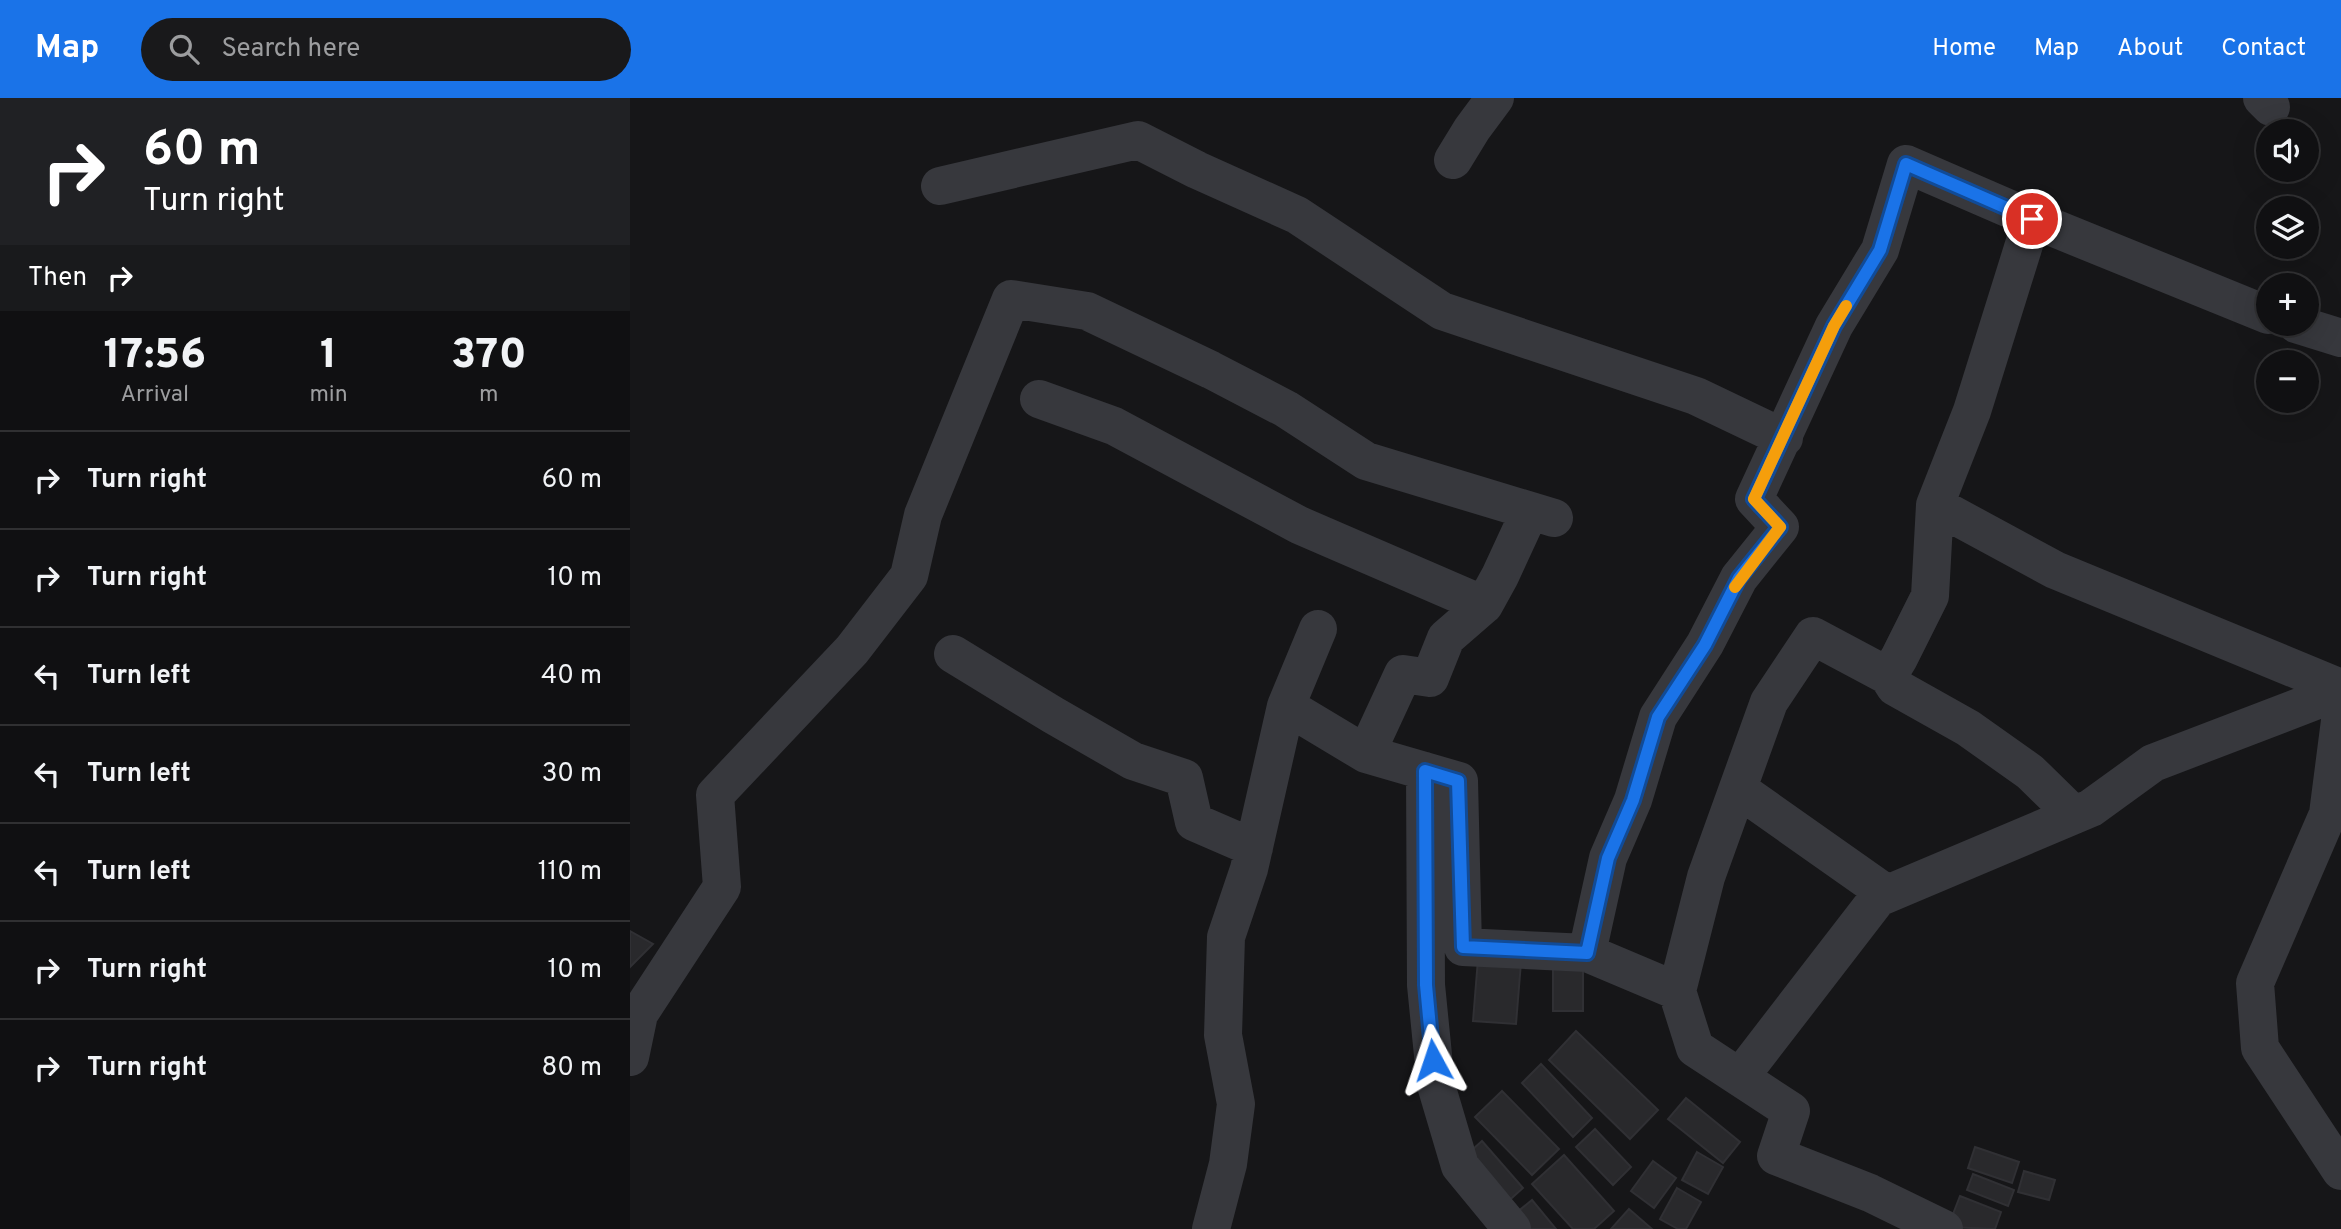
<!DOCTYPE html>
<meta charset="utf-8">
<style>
:root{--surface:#101012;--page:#19191b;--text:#f1f3f6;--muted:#9c9d9f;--line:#303032;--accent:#1a73e8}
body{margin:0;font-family:Overpass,sans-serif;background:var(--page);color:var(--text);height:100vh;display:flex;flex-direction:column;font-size:26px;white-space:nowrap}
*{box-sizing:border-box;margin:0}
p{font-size:23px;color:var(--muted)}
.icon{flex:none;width:38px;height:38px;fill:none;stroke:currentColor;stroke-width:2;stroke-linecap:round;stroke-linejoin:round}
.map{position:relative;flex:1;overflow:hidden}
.details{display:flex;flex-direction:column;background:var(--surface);width:630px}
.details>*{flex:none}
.top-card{background:#202124;color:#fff;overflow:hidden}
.tools{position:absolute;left:1626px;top:21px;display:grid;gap:14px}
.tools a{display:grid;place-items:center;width:63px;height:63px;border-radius:50%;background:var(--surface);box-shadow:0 7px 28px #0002,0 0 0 2px var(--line);font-size:35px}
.pin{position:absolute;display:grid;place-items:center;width:60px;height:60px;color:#fff;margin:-30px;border:4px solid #fff;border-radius:50%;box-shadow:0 2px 7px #0007}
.me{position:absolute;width:77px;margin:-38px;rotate:355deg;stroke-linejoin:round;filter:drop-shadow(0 0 5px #0008)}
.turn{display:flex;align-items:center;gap:24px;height:147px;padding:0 28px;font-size:32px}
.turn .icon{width:91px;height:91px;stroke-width:2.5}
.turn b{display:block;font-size:49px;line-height:60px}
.then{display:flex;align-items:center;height:66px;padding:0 28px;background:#0003;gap:14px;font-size:26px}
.eta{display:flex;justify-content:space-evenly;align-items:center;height:119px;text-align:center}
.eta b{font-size:42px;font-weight:800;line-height:49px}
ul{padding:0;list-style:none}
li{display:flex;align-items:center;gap:21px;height:98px;padding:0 28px;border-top:2px solid var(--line)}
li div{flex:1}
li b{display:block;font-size:26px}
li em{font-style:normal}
header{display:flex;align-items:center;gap:42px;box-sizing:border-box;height:98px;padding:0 35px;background:var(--accent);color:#fff}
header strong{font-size:33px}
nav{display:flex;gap:38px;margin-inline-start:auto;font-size:24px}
.search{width:490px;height:63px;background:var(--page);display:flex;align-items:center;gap:18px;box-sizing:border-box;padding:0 24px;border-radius:38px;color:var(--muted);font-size:26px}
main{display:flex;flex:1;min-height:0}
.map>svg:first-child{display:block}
.building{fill:#29292c;stroke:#303034;stroke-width:2}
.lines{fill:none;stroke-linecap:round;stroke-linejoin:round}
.minor{stroke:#37383d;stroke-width:38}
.route-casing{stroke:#114b97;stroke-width:18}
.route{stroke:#1a73e8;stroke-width:12}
.slow{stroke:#f59e0b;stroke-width:12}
</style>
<header>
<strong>Map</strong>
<div class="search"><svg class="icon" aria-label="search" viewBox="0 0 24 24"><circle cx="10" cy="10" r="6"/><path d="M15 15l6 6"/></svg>Search here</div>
<nav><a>Home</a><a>Map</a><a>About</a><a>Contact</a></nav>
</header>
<main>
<section class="details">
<div class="top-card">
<div class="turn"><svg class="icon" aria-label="right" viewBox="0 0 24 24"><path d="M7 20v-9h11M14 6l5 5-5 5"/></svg><div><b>60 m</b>Turn right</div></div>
<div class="then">Then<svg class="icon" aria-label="right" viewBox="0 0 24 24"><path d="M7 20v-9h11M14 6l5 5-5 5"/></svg></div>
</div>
<div class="eta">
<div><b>17:56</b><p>Arrival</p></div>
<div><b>1</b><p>min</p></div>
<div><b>370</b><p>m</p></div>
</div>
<ul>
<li><svg class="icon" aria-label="right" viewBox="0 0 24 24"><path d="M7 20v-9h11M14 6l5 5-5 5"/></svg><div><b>Turn right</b></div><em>60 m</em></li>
<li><svg class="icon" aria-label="right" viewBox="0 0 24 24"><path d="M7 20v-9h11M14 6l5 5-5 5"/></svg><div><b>Turn right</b></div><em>10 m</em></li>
<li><svg class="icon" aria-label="left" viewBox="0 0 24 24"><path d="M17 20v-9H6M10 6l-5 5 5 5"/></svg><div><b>Turn left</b></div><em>40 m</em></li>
<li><svg class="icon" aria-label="left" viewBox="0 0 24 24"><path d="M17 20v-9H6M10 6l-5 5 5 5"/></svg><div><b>Turn left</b></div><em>30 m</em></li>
<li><svg class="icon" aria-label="left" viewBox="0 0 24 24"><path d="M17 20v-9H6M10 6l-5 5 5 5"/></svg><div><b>Turn left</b></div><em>110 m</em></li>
<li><svg class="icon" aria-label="right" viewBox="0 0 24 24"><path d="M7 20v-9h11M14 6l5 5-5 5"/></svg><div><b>Turn right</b></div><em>10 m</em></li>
<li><svg class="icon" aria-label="right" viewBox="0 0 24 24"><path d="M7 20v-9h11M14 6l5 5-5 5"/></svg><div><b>Turn right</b></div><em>80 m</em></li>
</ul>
</section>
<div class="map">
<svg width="1711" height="1131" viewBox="0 0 1711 1131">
<rect width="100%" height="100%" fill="#161618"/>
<path class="building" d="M0,833L23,846L0,869Z
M848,861L891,864L886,926L843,923Z
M953,868V913H923V869Z
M946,933L1028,1012L1000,1041L919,962Z
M911,966L962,1020L943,1039L892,985Z
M872,993L929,1051L902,1077L845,1019Z
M1056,1000L1110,1044L1093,1065L1038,1021Z
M965,1031L1001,1069L983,1087L946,1049Z
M852,1043L893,1090L874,1107L833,1060Z
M1345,1049L1389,1064L1382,1085L1338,1070Z
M1067,1054L1093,1069L1078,1096L1052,1082Z
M934,1057L984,1113L964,1131H943L902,1086Z
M1023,1063L1046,1080L1024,1110L1001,1093Z
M1394,1073L1425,1082L1419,1102L1388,1094Z
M1343,1076L1384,1092L1378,1108L1337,1092Z
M1047,1090L1071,1104L1056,1131H1048L1030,1121Z
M1330,1098L1371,1114L1365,1131L1318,1129Z
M902,1102L926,1131H890L881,1119Z
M999,1111L1022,1131H981Z"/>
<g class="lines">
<path class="minor" d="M1632,0L1641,9
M823,62L842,31L865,0
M310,88L508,42L567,72L667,117L812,213L1066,298L1154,340
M1666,226L1711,240
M409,301L484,328L669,427L854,507
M1305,407L1425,472L1711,590
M900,413L870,478L854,507L816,540L800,580L773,576L736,656L829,683L833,849L957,855L1047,893
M323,556L423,617L503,663L554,680L564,724L624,750
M1258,578L1269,560L1300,498L1305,407L1342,313L1402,121
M656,608L688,531
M1711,615L1698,716L1625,885L1630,950L1711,1073
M795,673L796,887L806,987L830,1068L882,1131
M1108,691L1257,796
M957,855L978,760L1003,702L1028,619L1075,546L1109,480L1150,429L1124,401L1204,228L1250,152L1276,66L1419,128L1638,217
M0,959L9,916L92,789L85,697L222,552L279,478L293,417L381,201L457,213L581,272L656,311L736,363L924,420
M1110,979L1248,800L1461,710L1523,665L1711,593
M581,1131L598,1066L606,1006L593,937L596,839L619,771L656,608L736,656
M1314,1131L1240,1095L1146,1058L1161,1013L1065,950L1047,893L1076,779L1139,604L1183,538L1258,578L1265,589L1338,630L1400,674L1444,717"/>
</g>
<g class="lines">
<defs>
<path id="route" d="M803,962L796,887L795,673L828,683L833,849L957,855L978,760L1003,702L1028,619L1075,547L1109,480L1150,429L1124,401L1204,228L1250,152L1276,66L1402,121"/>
</defs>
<use href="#route" class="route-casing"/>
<use href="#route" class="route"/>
<path class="slow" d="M1105,489L1150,429L1124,401L1204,228L1216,208"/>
</g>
</svg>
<div class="tools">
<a><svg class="icon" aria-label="sound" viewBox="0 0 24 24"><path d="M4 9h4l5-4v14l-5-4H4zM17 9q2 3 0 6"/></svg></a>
<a><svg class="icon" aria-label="layers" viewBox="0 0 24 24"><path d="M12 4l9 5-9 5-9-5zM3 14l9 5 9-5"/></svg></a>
<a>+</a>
<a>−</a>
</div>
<div class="pin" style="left:1402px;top:121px;background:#d93025"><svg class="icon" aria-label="arrive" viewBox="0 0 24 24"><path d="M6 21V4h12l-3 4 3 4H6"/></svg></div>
<svg class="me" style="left:803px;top:962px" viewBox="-20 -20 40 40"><path d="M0-17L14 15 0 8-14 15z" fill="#1a73e8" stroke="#fff" stroke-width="4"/></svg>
</div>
</main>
